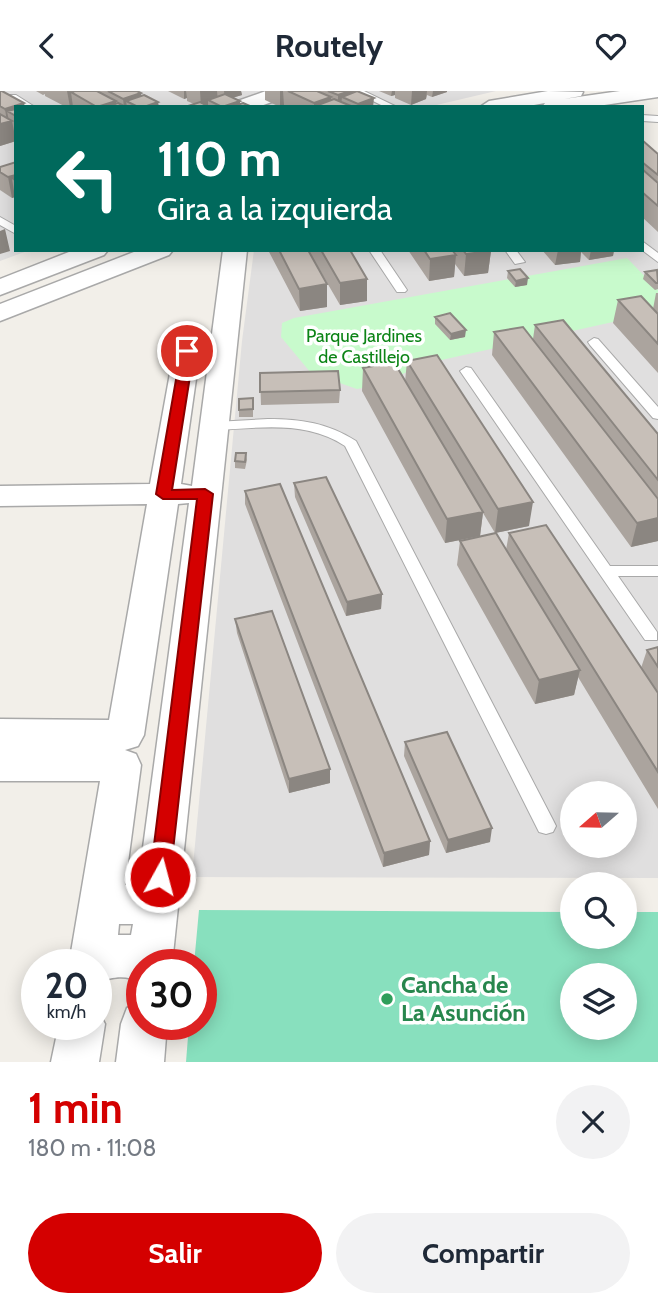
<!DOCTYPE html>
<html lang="es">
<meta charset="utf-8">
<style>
:root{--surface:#fff;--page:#f2f2f3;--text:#1f2937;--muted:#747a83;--accent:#d40000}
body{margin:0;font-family:Cabin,sans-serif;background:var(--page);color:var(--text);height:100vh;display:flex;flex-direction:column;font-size:26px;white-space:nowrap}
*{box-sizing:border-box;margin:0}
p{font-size:23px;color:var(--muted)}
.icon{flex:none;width:38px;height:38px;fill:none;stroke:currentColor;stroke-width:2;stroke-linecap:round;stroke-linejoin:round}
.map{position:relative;height:971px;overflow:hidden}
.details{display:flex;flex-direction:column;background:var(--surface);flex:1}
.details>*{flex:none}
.banner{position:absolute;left:14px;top:14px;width:630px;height:147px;border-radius:0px;box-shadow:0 4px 18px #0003;background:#00695c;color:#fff;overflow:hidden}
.needle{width:46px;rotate:250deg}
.fabs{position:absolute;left:560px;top:690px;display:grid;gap:14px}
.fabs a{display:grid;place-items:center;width:77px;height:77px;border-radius:50%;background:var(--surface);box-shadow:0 4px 18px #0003;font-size:35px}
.speed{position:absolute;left:21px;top:858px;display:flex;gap:14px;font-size:35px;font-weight:700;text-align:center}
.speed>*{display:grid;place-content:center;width:91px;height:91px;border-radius:50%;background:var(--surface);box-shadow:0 4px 18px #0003;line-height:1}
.speed small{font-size:18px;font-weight:400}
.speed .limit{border:10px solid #d22;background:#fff;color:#111}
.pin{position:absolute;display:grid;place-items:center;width:60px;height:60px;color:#fff;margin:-30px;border:4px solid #fff;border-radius:50%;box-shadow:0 2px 7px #0007}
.me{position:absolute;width:77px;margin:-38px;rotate:7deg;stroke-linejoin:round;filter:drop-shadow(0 0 5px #0008)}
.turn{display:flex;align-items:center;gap:24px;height:147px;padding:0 28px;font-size:32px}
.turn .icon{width:91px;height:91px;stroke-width:2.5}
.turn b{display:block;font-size:49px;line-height:60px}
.round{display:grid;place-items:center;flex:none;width:74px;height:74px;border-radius:37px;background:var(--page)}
.summary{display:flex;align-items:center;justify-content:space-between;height:119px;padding:0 28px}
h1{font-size:42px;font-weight:700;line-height:52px;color:var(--accent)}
.cta{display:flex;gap:14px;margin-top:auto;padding:14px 28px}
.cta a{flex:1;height:80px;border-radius:42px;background:var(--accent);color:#fff;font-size:28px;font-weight:700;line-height:80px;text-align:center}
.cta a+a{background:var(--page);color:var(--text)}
header{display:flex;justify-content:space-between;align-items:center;height:91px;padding:0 28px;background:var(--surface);font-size:32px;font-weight:700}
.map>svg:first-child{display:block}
.residential{fill:#e0dfdf;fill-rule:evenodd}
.park{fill:#c8facc}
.pitch{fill:#88e0be;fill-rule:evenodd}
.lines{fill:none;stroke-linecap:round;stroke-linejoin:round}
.service-casing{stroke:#a9a9a9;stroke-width:2}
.minor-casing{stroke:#a9a9a9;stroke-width:3}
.service{fill:#fff;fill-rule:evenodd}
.minor{fill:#fff;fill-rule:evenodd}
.wall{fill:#aba49e}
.shaded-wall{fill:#8b8681}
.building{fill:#c7bfb8;stroke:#8b8681;stroke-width:2}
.route{fill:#d40000;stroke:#8a0000;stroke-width:2}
.leisure-dot{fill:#2e9e5b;stroke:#fff;stroke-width:2.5}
.labels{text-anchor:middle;stroke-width:7;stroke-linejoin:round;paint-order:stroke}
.far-park-label{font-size:18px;fill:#0c8416;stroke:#fff}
.near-leisure-label{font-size:24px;font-weight:bold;fill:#27864d;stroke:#fff;text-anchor:start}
</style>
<header><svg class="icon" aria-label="back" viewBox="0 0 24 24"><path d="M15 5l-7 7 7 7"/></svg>Routely<svg class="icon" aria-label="heart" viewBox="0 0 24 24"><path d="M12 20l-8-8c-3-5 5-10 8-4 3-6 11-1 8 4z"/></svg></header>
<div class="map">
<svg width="658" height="971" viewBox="0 0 658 971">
<rect width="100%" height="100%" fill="#f2efe9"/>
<path class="residential" d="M0,0H496L428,16H16V159H30L0,170Z
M642,63L658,77V787L192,786L242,250L254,159H642ZM572,702H625V754H572Z"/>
<path class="park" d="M627,167L658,199V221L428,272L377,294L357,298L311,282L281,246L282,232L294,227Z"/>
<path class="pitch" d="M199,819L572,821V845H625V821H658V971H186L189,933H201V873H194ZM572,884H625V936H572Z"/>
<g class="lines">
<defs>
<path id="service" d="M353,0H364L397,16H385Z
M10,4H16L35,16H24L10,8Z
M642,24L658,25V31L642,30Z
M0,126L16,135V143L0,134Z
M642,150L658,162V171L642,159Z
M369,159H380L407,199L405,201H397Z
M505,159H516L525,171L515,173Z
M594,247L598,248L658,316V328L653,327L590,254L588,251Z
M466,276L471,277L610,475H658V485H618L657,541V549H645L460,280Z
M268,328C301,328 328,332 356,350L553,729L556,735L553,741L546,743L539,741L345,355C306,329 260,337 215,339L208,335L215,331Z"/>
<path id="minor" d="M266,0H293L291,4L258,16H230L232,12Z
M548,0L583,1L581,5L564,8L620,0H658V6L591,16H542L545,12L523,16H480L489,10Z
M74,159H108L104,164L0,204V188Z
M139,159H173L169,164L0,230V213Z
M223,159H247L172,873H142V891C125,884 114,885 96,892V873H69L100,690H0V658H8H0V628L109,629L147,413L0,415V395L150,393L174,260L178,254L187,252L196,254L200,260L181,393L192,395ZM189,412L138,794H125L141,674L136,663L125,659L138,655L144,644L178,413ZM119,833H133L131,844H118Z
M142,911V933H167L164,971H116L121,933L127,917Z
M96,916L105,933L99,971H51L59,933H96Z"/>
</defs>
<use href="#service" class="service-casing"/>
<use href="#minor" class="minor-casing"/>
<use href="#service" class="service"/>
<use href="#minor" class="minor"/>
</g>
<path class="wall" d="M0,0L24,12V15L16,16V43L14,42L16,50L0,55Z
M36,0H67L68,1L67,0H137L141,2V5L159,16H66L45,5V3L43,4Z
M168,0H241L242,4L232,7L240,13L252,16H185L194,13L187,10V7L184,8Z
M265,0H354V2L373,16H284V14L280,16L265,9Z
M379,0H447V1L432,6L427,4L426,8L411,14L395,7V4L391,5Z
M642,49L658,63V141L642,126Z
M16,71V109L15,106L12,107L0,99V76Z
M268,159H308L327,216L300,220Z
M308,159H350L367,210L340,214Z
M408,159L491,160L488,182L464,185L455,173L454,186L429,190Z
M542,159H614L613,165L589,169L581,161L580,171L555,174Z
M508,180L527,194L515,196L507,187Z
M658,180V198L655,199L643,188L645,181Z
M656,202H658V282L613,232L618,209L653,218Z
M435,226L465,246L450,249L435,233Z
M535,234L658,343V450L631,456L492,264L494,241L533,248Z
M407,270L529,435L495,442L483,422L480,445L445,452L362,300L363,277L405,291Z
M260,282L340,299L339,312L261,314Z
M253,307V326H239V308Z
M246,362L247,369L245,378L235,377V370Z
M294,392L382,503L381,518L346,525L295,406Z
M245,400L430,750L429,764L383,776L245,413Z
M509,442L641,577L647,559L658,556V718L578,586L574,604L535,613L457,474L460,450L506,459Z
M235,528L330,692L289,702L237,542Z
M405,651L490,751L446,762L404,665Z"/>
<path class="shaded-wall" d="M67,0H87L71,1L73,16H70Z
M184,0H186L187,7L184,8Z
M200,0H217L218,11L208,9V14L201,16Z
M224,0H241L242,4L225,9Z
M280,0H283L284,14L280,16Z
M350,0H354V11L342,6L341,16H338V4Z
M392,0H395V4L391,5Z
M412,0H427L426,8L411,14Z
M433,0H447V1L432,6Z
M141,2L143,16L126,10L127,16H124L123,8Z
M331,6V16L318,14V16H314V12Z
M374,7L373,16H358V13Z
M116,10V16H97Z
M240,10V16H223Z
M158,11L159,16H144Z
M24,12L25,16H16V25L7,20L9,30H12L16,50L0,55V33L7,31L5,18Z
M16,84V91L12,88L15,106L12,107L8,86Z
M5,138L10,160L0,163V140Z
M558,159H581L580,171L555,174Z
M591,159H614L613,165L589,169Z
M491,160L488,182L464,185L466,163Z
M456,164L454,186L429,190L430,168Z
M528,187L527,194L515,196L516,190Z
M367,188V210L340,214V192Z
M327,193V216L300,220L299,198Z
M466,239L465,246L450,249L451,243Z
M533,411L529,435L495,442L498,418Z
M483,421L480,445L445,452L447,428Z
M658,427V450L631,456L637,432Z
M382,503L381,518L346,525L347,511Z
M580,579L574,604L535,613L539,589Z
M330,678V692L289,702V688Z
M492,737L490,751L446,762L448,749Z
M430,750L429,764L383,776L384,762Z"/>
<path class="building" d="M0,0H2L24,12L5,18L0,15Z
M75,0H97L116,10L97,16L71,1Z
M108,0H137L141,2L123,8Z
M288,0H317L331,6L314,12Z
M328,0H350L338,4Z
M357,0L374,7L358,13L342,6Z
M225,3L240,10L222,16L208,9Z
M144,4L158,11L144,16H138L126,10Z
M334,8L351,15L323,16L318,14Z
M200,11L210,16H185Z
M118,12L126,16H106Z
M243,12L252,16H231Z
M16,18V25L7,20Z
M0,23L12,30L0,33Z
M642,49L658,63V84L642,71Z
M16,71V84L8,86L0,81V76Z
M642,78L658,92V115L642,101Z
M279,159H308L327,193L299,198Z
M321,159H350L367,188L340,192Z
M424,159H452L456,164L430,168Z
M463,159H490L491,160L466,163Z
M520,178L528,187L516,190L508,180Z
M657,179L658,192H656L645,181Z
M641,205L658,223V253L618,209Z
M450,222L466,239L451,243L435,226Z
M563,229L658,343V389L535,234Z
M523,236L658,408V427L637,432L494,241Z
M437,264L533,411L498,418L407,270Z
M394,271L483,421L447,428L363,277Z
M338,280L340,299L260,301V282Z
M253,307V318L239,319V308Z
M236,362H246L245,371L235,370Z
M326,386L382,503L347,511L294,392Z
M280,393L430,750L384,762L245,400Z
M546,434L658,602V681L509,442Z
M496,442L580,579L539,589L460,450Z
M272,520L330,678L289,688L235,528Z
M658,556V576L647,559Z
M447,641L492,737L448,749L405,651Z"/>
<path class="route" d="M187,256L194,260L172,399L205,398L213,403L170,786L167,792L160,795L153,792L150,786L197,408H163L156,403L181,260Z"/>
<circle class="leisure-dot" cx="387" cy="908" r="7"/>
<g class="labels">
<g class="far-park-label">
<text x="364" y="251">Parque Jardines<tspan x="364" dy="21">de Castillejo</tspan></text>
</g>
<g class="near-leisure-label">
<text x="401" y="902">Cancha de<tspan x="401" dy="28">La Asunción</tspan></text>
</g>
</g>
</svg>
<div class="fabs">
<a><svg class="needle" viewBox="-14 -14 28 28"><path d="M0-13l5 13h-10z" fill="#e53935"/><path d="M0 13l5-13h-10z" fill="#747a83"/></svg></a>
<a><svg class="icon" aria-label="search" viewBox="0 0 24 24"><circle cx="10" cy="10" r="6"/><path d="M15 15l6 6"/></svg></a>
<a><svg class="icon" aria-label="layers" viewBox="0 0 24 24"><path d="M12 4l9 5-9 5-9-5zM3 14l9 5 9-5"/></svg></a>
</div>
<div class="speed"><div>20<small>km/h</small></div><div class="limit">30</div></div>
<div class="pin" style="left:187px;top:260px;background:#d93025"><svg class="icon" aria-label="arrive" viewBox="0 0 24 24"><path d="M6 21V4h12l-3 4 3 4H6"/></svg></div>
<svg class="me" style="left:160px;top:786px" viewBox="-20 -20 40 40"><circle r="17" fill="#d40000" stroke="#fff" stroke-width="3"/><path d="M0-11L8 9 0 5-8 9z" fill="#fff"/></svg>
<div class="banner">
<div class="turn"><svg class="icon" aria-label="left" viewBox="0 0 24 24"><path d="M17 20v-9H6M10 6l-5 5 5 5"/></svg><div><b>110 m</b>Gira a la izquierda</div></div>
</div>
</div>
<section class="details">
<div class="summary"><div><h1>1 min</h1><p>180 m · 11:08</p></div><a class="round"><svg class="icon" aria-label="close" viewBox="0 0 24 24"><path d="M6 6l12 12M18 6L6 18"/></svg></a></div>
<div class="cta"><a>Salir</a><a>Compartir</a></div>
</section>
